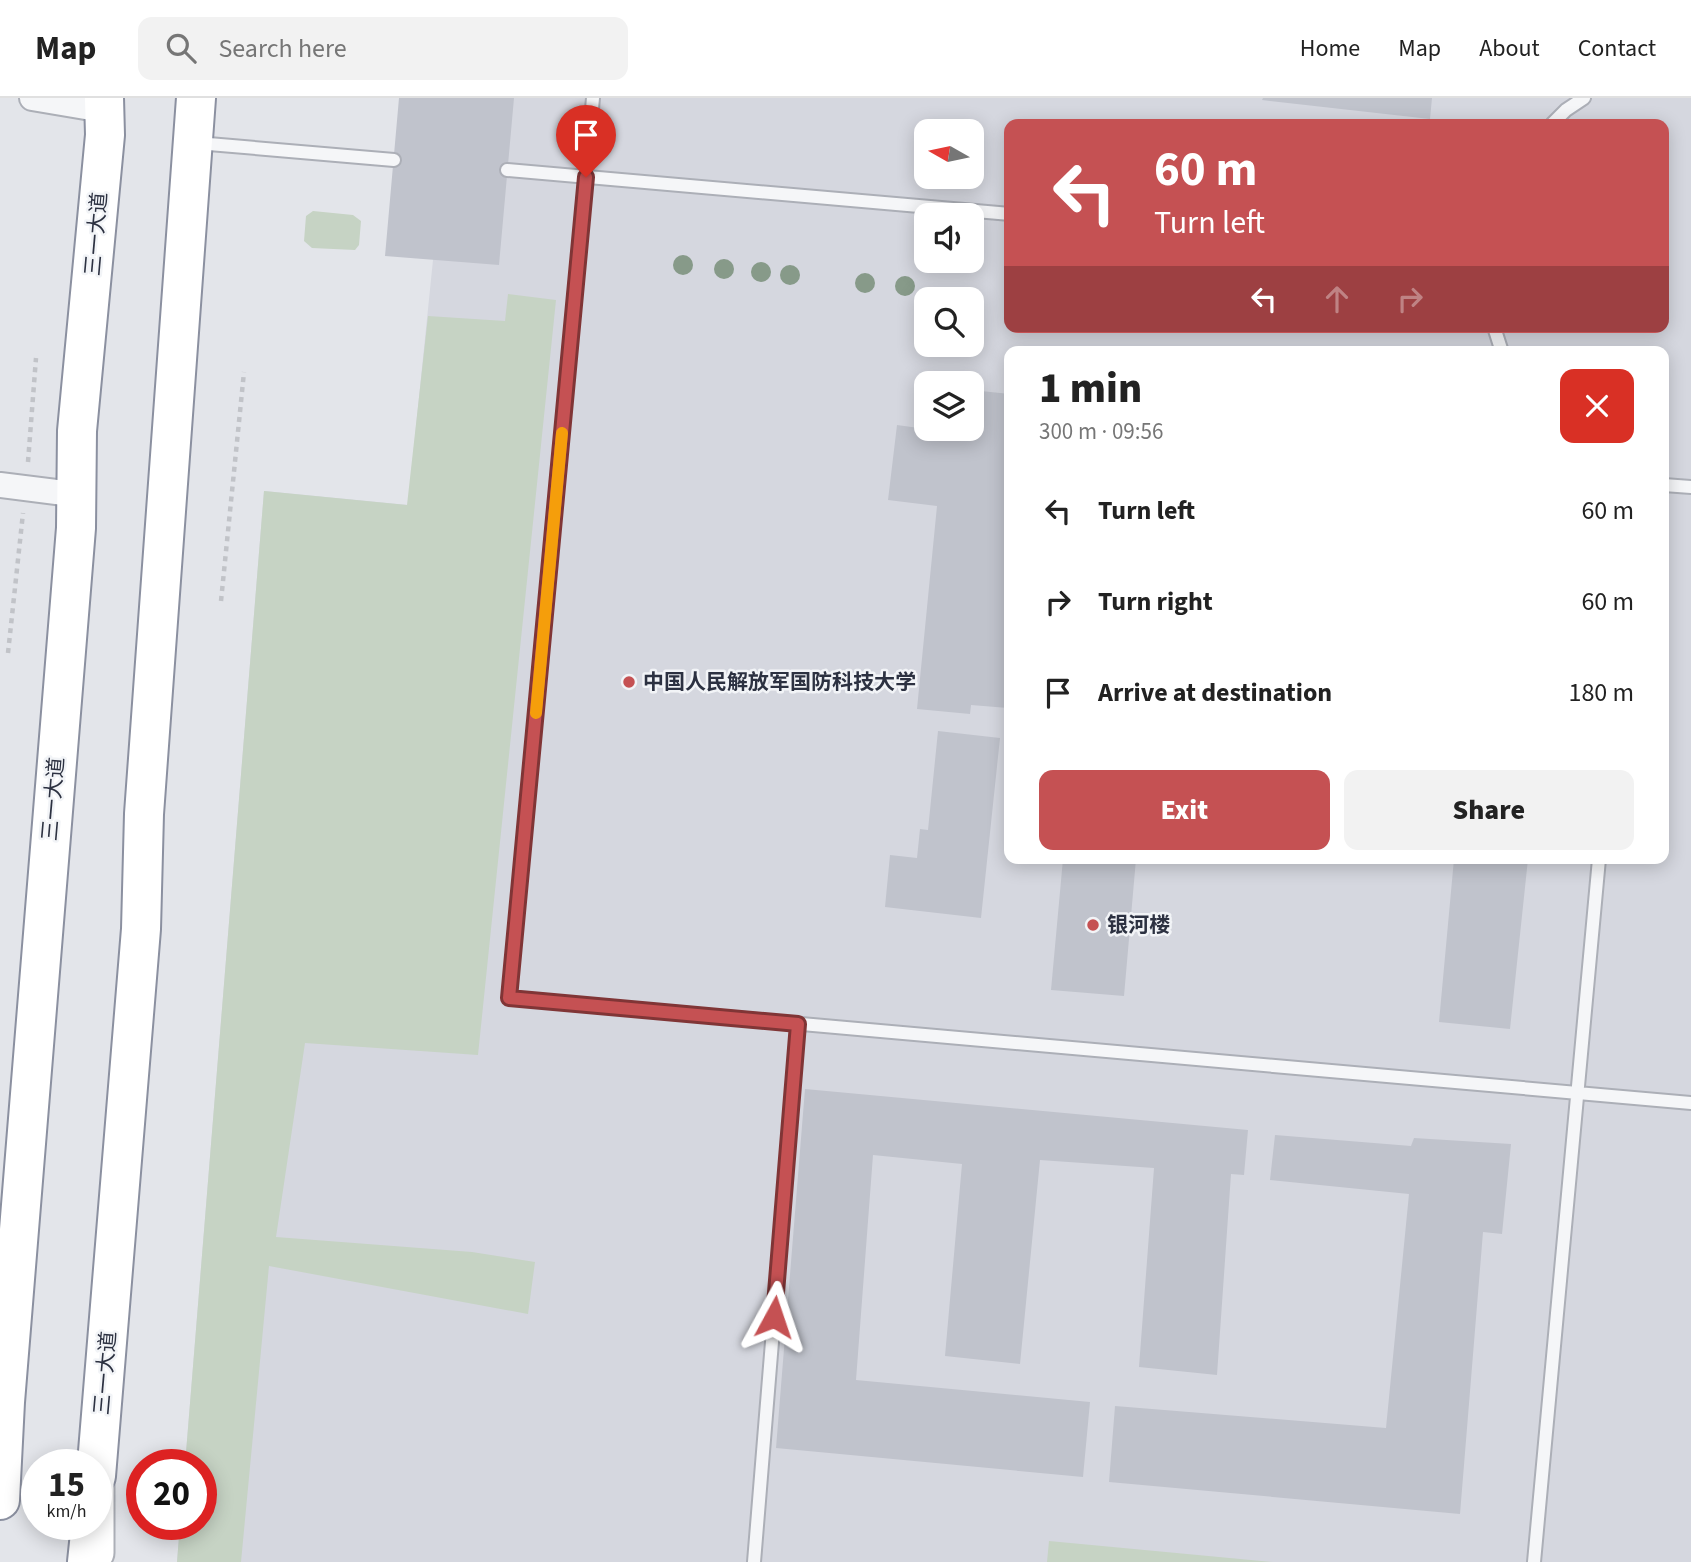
<!DOCTYPE html>
<meta charset="utf-8">
<style>
:root{--surface:#fff;--page:#f2f2f2;--text:#222;--muted:#767676;--line:#e0e0e0;--accent:#c55153}
body{margin:0;font-family:"Source Sans 3","Noto Sans SC",sans-serif;background:var(--page);color:var(--text);height:100vh;display:flex;flex-direction:column;font-size:26px;white-space:nowrap}
*{box-sizing:border-box;margin:0}
p{font-size:23px;color:var(--muted)}
.icon{flex:none;width:38px;height:38px;fill:none;stroke:currentColor;stroke-width:2;stroke-linecap:round;stroke-linejoin:round}
.map{position:relative;flex:1;overflow:hidden}
.drawer{position:absolute;left:1004px;top:248px;width:665px;height:518px;display:flex;flex-direction:column;background:var(--surface);border-radius:14px;box-shadow:0 4px 18px #0003}
.drawer>*{flex:none}
.banner{position:absolute;left:1004px;top:21px;width:665px;height:214px;border-radius:14px;box-shadow:0 4px 18px #0003;background:#c55153;color:#fff;overflow:hidden}
.needle{width:46px;rotate:279deg}
.tools{position:absolute;left:914px;top:21px;display:grid;gap:14px}
.tools a{display:grid;place-items:center;width:70px;height:70px;border-radius:14px;background:var(--surface);box-shadow:0 4px 18px #0003;font-size:35px}
.speed{position:absolute;left:21px;top:1351px;display:flex;gap:14px;font-size:35px;font-weight:700;text-align:center}
.speed>*{display:grid;place-content:center;width:91px;height:91px;border-radius:50%;background:var(--surface);box-shadow:0 4px 18px #0003;line-height:1}
.speed small{font-size:18px;font-weight:400}
.speed .limit{border:10px solid #d22;background:#fff;color:#111}
.pin{position:absolute;display:grid;place-items:center;width:60px;height:60px;color:#fff;margin:-72px -30px;border-radius:50% 50% 50% 0;rotate:-45deg;box-shadow:0 0 7px #0007}
.pin .icon{rotate:45deg}
.me{position:absolute;width:77px;margin:-38px;rotate:5deg;stroke-linejoin:round;filter:drop-shadow(0 0 5px #0008)}
.turn{display:flex;align-items:center;gap:24px;height:147px;padding:0 35px;font-size:32px}
.turn .icon{width:91px;height:91px;stroke-width:2.5}
.turn b{display:block;font-size:49px;line-height:60px}
.lanes{display:flex;align-items:center;height:66px;padding:0 35px;background:#0003;justify-content:center;gap:35px;direction:ltr}
.lanes .off{opacity:.35}
.round{display:grid;place-items:center;flex:none;width:74px;height:74px;border-radius:14px;background:var(--page)}
.summary{display:flex;align-items:center;justify-content:space-between;height:119px;padding:0 35px}
h1{font-size:42px;font-weight:800;line-height:52px}
.primary-button{display:flex;gap:14px;margin-top:auto;padding:14px 35px}
.primary-button a{flex:1;height:80px;border-radius:14px;background:var(--accent);color:#fff;font-size:28px;font-weight:800;line-height:80px;text-align:center}
.primary-button a+a{background:var(--page);color:var(--text)}
ul{padding:0;list-style:none}
li{display:flex;align-items:center;gap:21px;height:91px;padding:0 35px}
li div{flex:1}
li b{display:block;font-size:26px}
li em{font-style:normal}
header{display:flex;align-items:center;gap:42px;box-sizing:border-box;height:98px;padding:0 35px;background:var(--surface);border-bottom:2px solid var(--line)}
header strong{font-size:33px}
nav{display:flex;gap:38px;margin-inline-start:auto;font-size:24px}
.search{width:490px;height:63px;background:var(--page);display:flex;align-items:center;gap:18px;box-sizing:border-box;padding:0 24px;border-radius:14px;color:var(--muted);font-size:26px}
.map>svg:first-child{display:block}
.built{fill:#d5d7df;fill-rule:evenodd}
.green{fill:#c6d3c4}
.building{fill:#c0c3cc}
.lines{fill:none;stroke-linecap:round;stroke-linejoin:round}
.lane-casing{stroke:#acafb7;stroke-width:16}
.street-casing{stroke:#acafb7;stroke-width:28}
.secondary-casing{stroke:#acafb7;stroke-width:37}
.highway-casing{stroke:#8b90a0;stroke-width:42}
.path{stroke:#c1c3c8;stroke-width:4.5;stroke-dasharray:5 5;stroke-linecap:butt}
.lane{stroke:#f5f6f8;stroke-width:12}
.street{stroke:#f5f6f8;stroke-width:24}
.secondary{stroke:#fff;stroke-width:33}
.highway{stroke:#fff;stroke-width:38}
.tree{fill:#879a89}
.route-casing{stroke:#803536;stroke-width:18}
.route{stroke:#c55153;stroke-width:12}
.slow{stroke:#f59e0b;stroke-width:12}
.poi-dot{fill:#c55153;stroke:#f2f4f7;stroke-width:2.5}
.labels{text-anchor:middle;stroke-width:5;stroke-linejoin:round;paint-order:stroke}
.street-label{font-size:21px;fill:#2c3141;stroke:#f2f4f7}
.poi-label{font-size:21px;font-weight:bold;fill:#2c3141;stroke:#f2f4f7;text-anchor:start}
</style>
<header>
<strong>Map</strong>
<div class="search"><svg class="icon" aria-label="search" viewBox="0 0 24 24"><circle cx="10" cy="10" r="6"/><path d="M15 15l6 6"/></svg>Search here</div>
<nav><a>Home</a><a>Map</a><a>About</a><a>Contact</a></nav>
</header>
<div class="map">
<svg width="1691" height="1464" viewBox="0 0 1691 1464">
<rect width="100%" height="100%" fill="#e3e5ea"/>
<path class="built" d="M399,0H1691V1464H177L180,1426H201V1367H185L264,393L408,407L433,162ZM1010,26H1664V229H1010ZM926,33H971V79H926ZM926,117H971V163H926ZM926,201H971V247H926ZM1010,254H1664V761H1010ZM926,285H971V331H926Z"/>
<path class="green" d="M313,113L353,117L361,123L359,147L355,152L312,150L304,143L306,118Z
M508,196L556,202L478,957L305,945L276,1139L472,1154L535,1164L528,1216L269,1168L241,1464H177L180,1426H201V1367H185L264,393L407,407L428,218L505,223Z
M1049,1443L1273,1464H1047Z"/>
<path class="building" d="M399,0H514L499,167L385,158Z
M1263,0H1432L1430,21L1262,2Z
M971,292L1010,296V586L1008,610L971,607L970,616L917,611L937,408L888,402L897,327L926,331H971Z
M938,633L1000,640L981,820L885,809L890,757L917,760L920,731L928,732Z
M1063,761H1136L1124,898L1051,892Z
M1454,761H1528L1510,931L1439,924Z
M805,991L1248,1032L1244,1077L1231,1076L1217,1277L1139,1269L1154,1070L1040,1062L1020,1266L945,1258L962,1066L873,1057L856,1282L1090,1304L1083,1379L776,1350Z
M1275,1037L1411,1048L1414,1040L1511,1046L1502,1136L1483,1134L1460,1416L1109,1384L1115,1308L1386,1330L1409,1096L1270,1082Z"/>
<g class="lines">
<defs>
<path id="lane" d="M593,0L509,900L1691,1005
M1552,26L1566,12L1584,0
M197,45L394,62
M507,72L1010,116
M1494,229L1502,254
M1664,387L1691,389
M754,1464L798,926
M1534,1464L1599,761"/>
<path id="street" d="M32,0L103,12
M0,387L72,396L77,394"/>
<path id="secondary" d="M97,1374V1455"/>
<path id="highway" d="M96,1378L141,831L144,716L196,0
M0,1402L5,1304L76,430L77,333L105,37L104,0
M87,1464L91,1426"/>
</defs>
<use href="#lane" class="lane-casing"/>
<use href="#street" class="street-casing"/>
<use href="#secondary" class="secondary-casing"/>
<use href="#highway" class="highway-casing"/>
<path class="path" d="M28,364L36,260
M221,503L244,274
M8,555L23,415"/>
<use href="#lane" class="lane"/>
<use href="#street" class="street"/>
<use href="#secondary" class="secondary"/>
<use href="#highway" class="highway"/>
</g>
<g class="tree">
<circle cx="683" cy="167" r="10"/>
<circle cx="724" cy="171" r="10"/>
<circle cx="761" cy="174" r="10"/>
<circle cx="790" cy="177" r="10"/>
<circle cx="865" cy="185" r="10"/>
<circle cx="905" cy="188" r="10"/>
</g>
<g class="lines">
<defs>
<path id="route" d="M586,79L509,900L798,926L774,1219"/>
</defs>
<use href="#route" class="route-casing"/>
<use href="#route" class="route"/>
<path class="slow" d="M536,615L562,335"/>
</g>
<g class="poi-dot">
<circle cx="629" cy="584" r="7"/>
<circle cx="1093" cy="827" r="7"/>
</g>
<g class="labels">
<g class="street-label">
<text transform="translate(96 136) rotate(-85)" y="7">三一大道</text>
<text transform="translate(53 701) rotate(-85)" y="7">三一大道</text>
<text transform="translate(105 1275) rotate(-85)" y="7">三一大道</text>
</g>
<g class="poi-label">
<text x="643" y="591">中国人民解放军国防科技大学</text>
<text x="1107" y="834">银河楼</text>
</g>
</g>
</svg>
<div class="tools">
<a><svg class="needle" viewBox="-14 -14 28 28"><path d="M0-13l5 13h-10z" fill="#e53935"/><path d="M0 13l5-13h-10z" fill="#767676"/></svg></a>
<a><svg class="icon" aria-label="sound" viewBox="0 0 24 24"><path d="M4 9h4l5-4v14l-5-4H4zM17 9q2 3 0 6"/></svg></a>
<a><svg class="icon" aria-label="search" viewBox="0 0 24 24"><circle cx="10" cy="10" r="6"/><path d="M15 15l6 6"/></svg></a>
<a><svg class="icon" aria-label="layers" viewBox="0 0 24 24"><path d="M12 4l9 5-9 5-9-5zM3 14l9 5 9-5"/></svg></a>
</div>
<div class="speed"><div>15<small>km/h</small></div><div class="limit">20</div></div>
<div class="pin" style="left:586px;top:79px;background:#d93025"><svg class="icon" aria-label="arrive" viewBox="0 0 24 24"><path d="M6 21V4h12l-3 4 3 4H6"/></svg></div>
<svg class="me" style="left:774px;top:1219px" viewBox="-20 -20 40 40"><path d="M0-17L14 15 0 8-14 15z" fill="#c55153" stroke="#fff" stroke-width="4"/></svg>
<div class="banner">
<div class="turn"><svg class="icon" aria-label="left" viewBox="0 0 24 24"><path d="M17 20v-9H6M10 6l-5 5 5 5"/></svg><div><b>60 m</b>Turn left</div></div>
<div class="lanes"><svg class="icon" aria-label="left" viewBox="0 0 24 24"><path d="M17 20v-9H6M10 6l-5 5 5 5"/></svg><svg class="icon off" aria-label="ahead" viewBox="0 0 24 24"><path d="M12 20V5M6 11l6-6 6 6"/></svg><svg class="icon off" aria-label="right" viewBox="0 0 24 24"><path d="M7 20v-9h11M14 6l5 5-5 5"/></svg></div>
</div>
<section class="drawer">
<div class="summary"><div><h1>1 min</h1><p>300 m · 09:56</p></div><a class="round" style="background:#d93025;color:#fff"><svg class="icon" aria-label="close" viewBox="0 0 24 24"><path d="M6 6l12 12M18 6L6 18"/></svg></a></div>
<ul>
<li><svg class="icon" aria-label="left" viewBox="0 0 24 24"><path d="M17 20v-9H6M10 6l-5 5 5 5"/></svg><div><b>Turn left</b></div><em>60 m</em></li>
<li><svg class="icon" aria-label="right" viewBox="0 0 24 24"><path d="M7 20v-9h11M14 6l5 5-5 5"/></svg><div><b>Turn right</b></div><em>60 m</em></li>
<li><svg class="icon" aria-label="arrive" viewBox="0 0 24 24"><path d="M6 21V4h12l-3 4 3 4H6"/></svg><div><b>Arrive at destination</b></div><em>180 m</em></li>
</ul>
<div class="primary-button"><a>Exit</a><a>Share</a></div>
</section>
</div>
